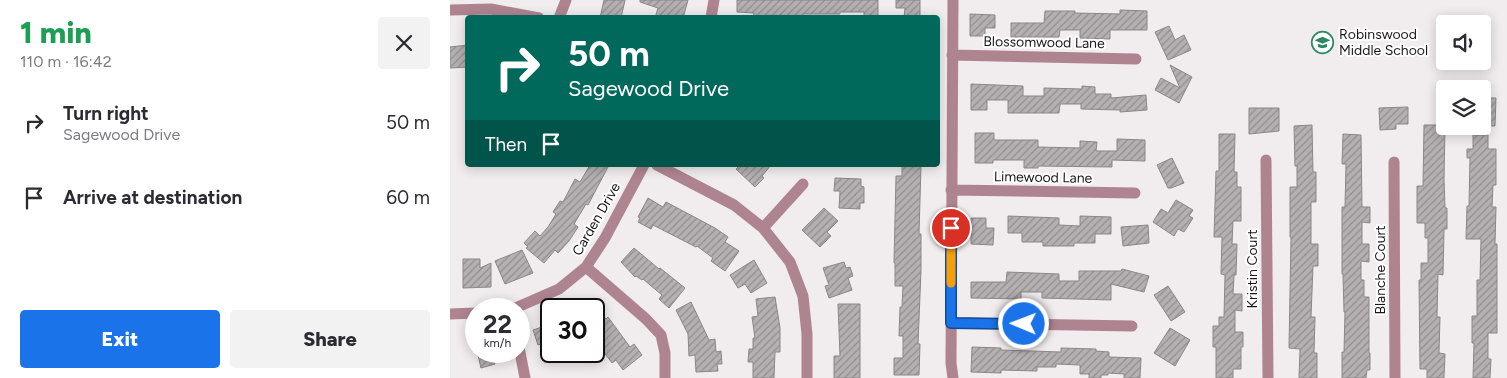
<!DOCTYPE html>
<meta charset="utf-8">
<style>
:root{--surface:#fff;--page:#f2f2f3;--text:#2b2b33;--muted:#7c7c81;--accent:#1a73e8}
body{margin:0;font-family:Figtree,sans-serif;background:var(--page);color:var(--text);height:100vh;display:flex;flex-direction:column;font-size:19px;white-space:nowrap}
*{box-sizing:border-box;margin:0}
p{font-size:16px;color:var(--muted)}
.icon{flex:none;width:28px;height:28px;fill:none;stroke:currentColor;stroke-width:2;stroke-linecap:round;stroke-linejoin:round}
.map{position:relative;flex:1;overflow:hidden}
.panel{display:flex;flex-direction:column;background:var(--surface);width:450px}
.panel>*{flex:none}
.top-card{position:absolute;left:15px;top:15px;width:475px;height:152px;border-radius:5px;box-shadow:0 2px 12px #0003;background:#00695c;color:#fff;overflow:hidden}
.tools{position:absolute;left:986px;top:15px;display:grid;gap:10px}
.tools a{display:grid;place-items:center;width:55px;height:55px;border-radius:5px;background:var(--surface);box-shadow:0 2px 12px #0003;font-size:25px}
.speed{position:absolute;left:15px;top:298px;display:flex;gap:10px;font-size:25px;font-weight:700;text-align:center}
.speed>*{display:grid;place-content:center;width:65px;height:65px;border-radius:50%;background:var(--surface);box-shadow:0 2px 12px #0003;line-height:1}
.speed small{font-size:12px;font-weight:400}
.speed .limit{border:2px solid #111;border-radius:8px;background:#fff;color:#111}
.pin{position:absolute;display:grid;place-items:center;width:42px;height:42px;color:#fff;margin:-21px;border:2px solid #fff;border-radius:50%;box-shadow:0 1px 5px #0007}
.me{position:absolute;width:55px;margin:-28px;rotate:271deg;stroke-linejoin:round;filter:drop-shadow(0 0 4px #0008)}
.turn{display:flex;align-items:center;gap:18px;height:105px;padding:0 20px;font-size:22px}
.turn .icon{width:65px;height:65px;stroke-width:2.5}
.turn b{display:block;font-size:35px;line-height:42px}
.then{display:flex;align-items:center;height:48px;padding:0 20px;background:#0003;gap:10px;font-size:19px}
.round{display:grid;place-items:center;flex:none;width:52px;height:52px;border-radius:5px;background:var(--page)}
.summary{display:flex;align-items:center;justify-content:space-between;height:85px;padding:0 20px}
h1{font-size:30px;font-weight:800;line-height:38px;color:#1e9e55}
.button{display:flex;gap:10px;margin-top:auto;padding:10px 20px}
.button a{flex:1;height:58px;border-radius:5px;background:var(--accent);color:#fff;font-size:20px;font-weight:800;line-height:58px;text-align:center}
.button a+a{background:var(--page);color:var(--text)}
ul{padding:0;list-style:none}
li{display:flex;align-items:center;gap:15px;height:75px;padding:0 20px}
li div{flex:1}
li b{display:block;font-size:19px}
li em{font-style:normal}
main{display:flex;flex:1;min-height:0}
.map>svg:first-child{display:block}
.building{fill:url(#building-hatch);stroke:#8b8788}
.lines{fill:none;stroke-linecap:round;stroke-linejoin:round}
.minor{stroke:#af8491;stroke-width:11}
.route-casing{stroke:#114b97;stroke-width:12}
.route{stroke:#1a73e8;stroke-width:9}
.slow{stroke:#f59e0b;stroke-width:9}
.labels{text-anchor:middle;stroke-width:4;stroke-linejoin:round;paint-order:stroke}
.poi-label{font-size:14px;fill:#191818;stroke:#fff;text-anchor:start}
.street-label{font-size:14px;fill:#191818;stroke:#fff}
</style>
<main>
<section class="panel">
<div class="summary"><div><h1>1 min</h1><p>110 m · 16:42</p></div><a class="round"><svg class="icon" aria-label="close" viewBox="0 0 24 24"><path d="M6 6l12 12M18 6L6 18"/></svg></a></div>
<ul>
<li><svg class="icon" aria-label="right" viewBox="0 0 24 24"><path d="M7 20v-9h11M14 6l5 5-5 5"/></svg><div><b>Turn right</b><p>Sagewood Drive</p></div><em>50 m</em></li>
<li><svg class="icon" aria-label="arrive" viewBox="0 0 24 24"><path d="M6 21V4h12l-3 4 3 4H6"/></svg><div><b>Arrive at destination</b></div><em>60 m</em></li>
</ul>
<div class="button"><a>Exit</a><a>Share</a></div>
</section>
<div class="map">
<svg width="1057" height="378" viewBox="0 0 1057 378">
<defs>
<pattern id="building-hatch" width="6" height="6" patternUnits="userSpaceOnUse" patternTransform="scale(1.25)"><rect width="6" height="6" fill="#b5b0b1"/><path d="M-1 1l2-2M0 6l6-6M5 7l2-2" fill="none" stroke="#928e8f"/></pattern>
</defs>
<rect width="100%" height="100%" fill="#f1ecee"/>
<path class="building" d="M154,0H175L171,18H150Z
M190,0H238L233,18H205L208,8L190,2Z
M287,0H428V17H414V12H390V14H353V18L303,17L304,13L287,12Z
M446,0H470V18H454L455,8H446Z
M670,10L697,11V30H660V39L630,38V30H610L609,37H561V23H594L595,11H625V13L670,14Z
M520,14L545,15V28H535V36H520Z
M719,26L725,40L734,35L741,50L718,60L705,32Z
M18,45V67L0,68V47Z
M720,65L742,77L729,103L705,90L711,78L730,88Z
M521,84L573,86V96H594V88L632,89V86L645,87V94H661V98L696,95L697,110L670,112V110L631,109V104H610L609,113H558V100H537V110H521Z
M1032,98H1046L1045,126H1032Z
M958,107V124H946V129L930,130L929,108Z
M799,108H829V131L799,134Z
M862,125L863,172H866V202H861V244H868V266H863L861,317H865L864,353H867V378H849L850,349L839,348L841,237H840V187H847V166H845L844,126Z
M974,125H995V126L994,179L995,208H997V229H994L993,275L988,274L987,317H990L989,353L995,354L994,378H977V369H970L969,280H971V263H978V238H975V223H967V186H973Z
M525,133H544V140H588V147L630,148V141L647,142L646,151H667V139L695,140V161L662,160V167L588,166V168H574V160H543V163H525Z
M769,134H785L784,172H787V187H791V221H783L782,244H787L786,275H784L783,294H792V311L785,310V332H793V347H791V369H783V378H766V347H763V326H769V317H774L775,275L771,274L772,237H764L766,171H769Z
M893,134L911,135L912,207H920V223L912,222V244H919V262L911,261V280H914V297H919V353H920V370H917L916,378H892V352H894L895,312H894L893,274H892V207H895L896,164H892Z
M1023,135H1038V149H1046V185H1043L1042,207H1046L1045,244H1047V333H1038V359H1041L1040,378H1023L1024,343H1022V316H1027V280H1030L1031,239H1016L1017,206H1019L1020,158H1017V149H1023Z
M722,158L734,183L721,188H718L707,165Z
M140,165H159L138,205L136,204L124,224L128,227L119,241L108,253L105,250L94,263L76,248L78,247L74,243L85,231L90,236L98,227L106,214L103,212L110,201L113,202L125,179L130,182Z
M290,165H321L312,176L314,178L305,187L286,169Z
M452,165H471L469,234H471V270L468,344H470L469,375H444V358H453V336H449L450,307H452L453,286H445V263H444L446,176H452Z
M385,178L411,179V186L414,187V203H410V209L389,208L390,191H384Z
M198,198L213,207L216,202L265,228L278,237L275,242L289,251L275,271L261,261L263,258L247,246L246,247L203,225L201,229L188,222L190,218L188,217Z
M726,200L743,210L739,216L743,218L734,232L728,229L724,236L703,222L711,209L718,213Z
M374,208L388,221L377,232L381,236L370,247L352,230Z
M558,216L609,218V225L630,226V216L661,217V234H645V243H624V246H593V242H572V233H558Z
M521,218H536V228H544L543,245L521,244Z
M698,225L699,243L673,246L671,227Z
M184,248L209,269L210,268L235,288L219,308L209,299L212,295L193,279L192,280L186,276L185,277L171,262Z
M72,250L83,273L55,284L45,261Z
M13,259H30V268L41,263V287L13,288Z
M304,260L317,283L301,293L295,284L288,288L280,275Z
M394,262L396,268L400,267L403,276L398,278L402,290L379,298L375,286L379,285L373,268Z
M672,269L699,276L694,292L661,284V300L592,298V292H571V299L521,298V282H556L557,272L609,274V281H629V271H671Z
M718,286L735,312L721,321L704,295Z
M325,297L330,328V352H325L324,378H303V362H298L299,349H303V338H305L302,317L308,316L306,299Z
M241,302L259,340L265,339L266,352L271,351L272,364H267L268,371L246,372L245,355L239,356L238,334L226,310Z
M144,303L156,319L158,317L180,347L184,344L192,355L173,370L166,360L162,363L144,339Z
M388,304H410V378H384V356H390Z
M101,324V341L88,345L83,330Z
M720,328L740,340L725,366L704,353Z
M522,347L551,348V350L611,352V348L646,349V351L659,352V357L691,358L690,378H674V374L658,373V375H651V378H639V374H630V365L606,364V367H587V371L551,370V373L521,372Z
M27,351H42L45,364L31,368Z"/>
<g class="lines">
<path class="minor" d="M503,0L501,363L503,378
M0,10L41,9L89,18
M109,18L116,0
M261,18L264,0
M502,55L686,59
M816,160L818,378
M944,162L945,378
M207,165L284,205L313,228L340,262L353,296L357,334V378
M501,190L685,193
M313,228L353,184
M136,267L196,319L211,335L215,353V378
M63,309L109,289L136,267L155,238L194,165
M0,314L26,313
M501,323L682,326
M69,347L75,378"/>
</g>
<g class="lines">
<defs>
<path id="route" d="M501,228V323L574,324"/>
</defs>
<use href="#route" class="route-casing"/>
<use href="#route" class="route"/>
<path class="slow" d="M501,283V250"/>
</g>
<defs>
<symbol id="school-ring" viewBox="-11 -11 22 22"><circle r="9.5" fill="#fff" stroke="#2c8960" stroke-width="1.5"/><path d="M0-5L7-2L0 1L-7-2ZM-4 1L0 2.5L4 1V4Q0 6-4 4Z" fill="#2c8960"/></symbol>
</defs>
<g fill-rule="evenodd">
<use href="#school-ring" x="860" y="30" width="25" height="25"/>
</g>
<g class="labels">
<g class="poi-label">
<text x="889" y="39">Robinswood<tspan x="889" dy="16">Middle School</tspan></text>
</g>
<g class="street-label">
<text transform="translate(594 42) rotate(1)" y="5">Blossomwood Lane</text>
<text transform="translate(593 177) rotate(1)" y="5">Limewood Lane</text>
<text transform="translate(146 219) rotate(-60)" y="5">Carden Drive</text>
<text transform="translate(802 269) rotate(-90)" y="5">Kristin Court</text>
<text transform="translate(930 270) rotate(-90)" y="5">Blanche Court</text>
</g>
</g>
</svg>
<div class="tools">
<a><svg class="icon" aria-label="sound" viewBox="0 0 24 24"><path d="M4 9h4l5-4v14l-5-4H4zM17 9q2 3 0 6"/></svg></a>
<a><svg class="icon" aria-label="layers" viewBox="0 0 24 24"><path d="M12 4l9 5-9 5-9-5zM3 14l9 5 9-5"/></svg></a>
</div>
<div class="speed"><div>22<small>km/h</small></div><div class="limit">30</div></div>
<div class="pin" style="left:501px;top:228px;background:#d93025"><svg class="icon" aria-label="arrive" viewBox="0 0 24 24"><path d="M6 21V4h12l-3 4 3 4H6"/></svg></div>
<svg class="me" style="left:574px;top:324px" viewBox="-20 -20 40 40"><circle r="17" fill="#1a73e8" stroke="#fff" stroke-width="3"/><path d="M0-11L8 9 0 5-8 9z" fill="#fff"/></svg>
<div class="top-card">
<div class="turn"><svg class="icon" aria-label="right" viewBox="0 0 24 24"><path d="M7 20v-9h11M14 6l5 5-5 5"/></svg><div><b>50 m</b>Sagewood Drive</div></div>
<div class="then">Then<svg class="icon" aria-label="arrive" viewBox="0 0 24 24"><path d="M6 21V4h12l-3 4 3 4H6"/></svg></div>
</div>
</div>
</main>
